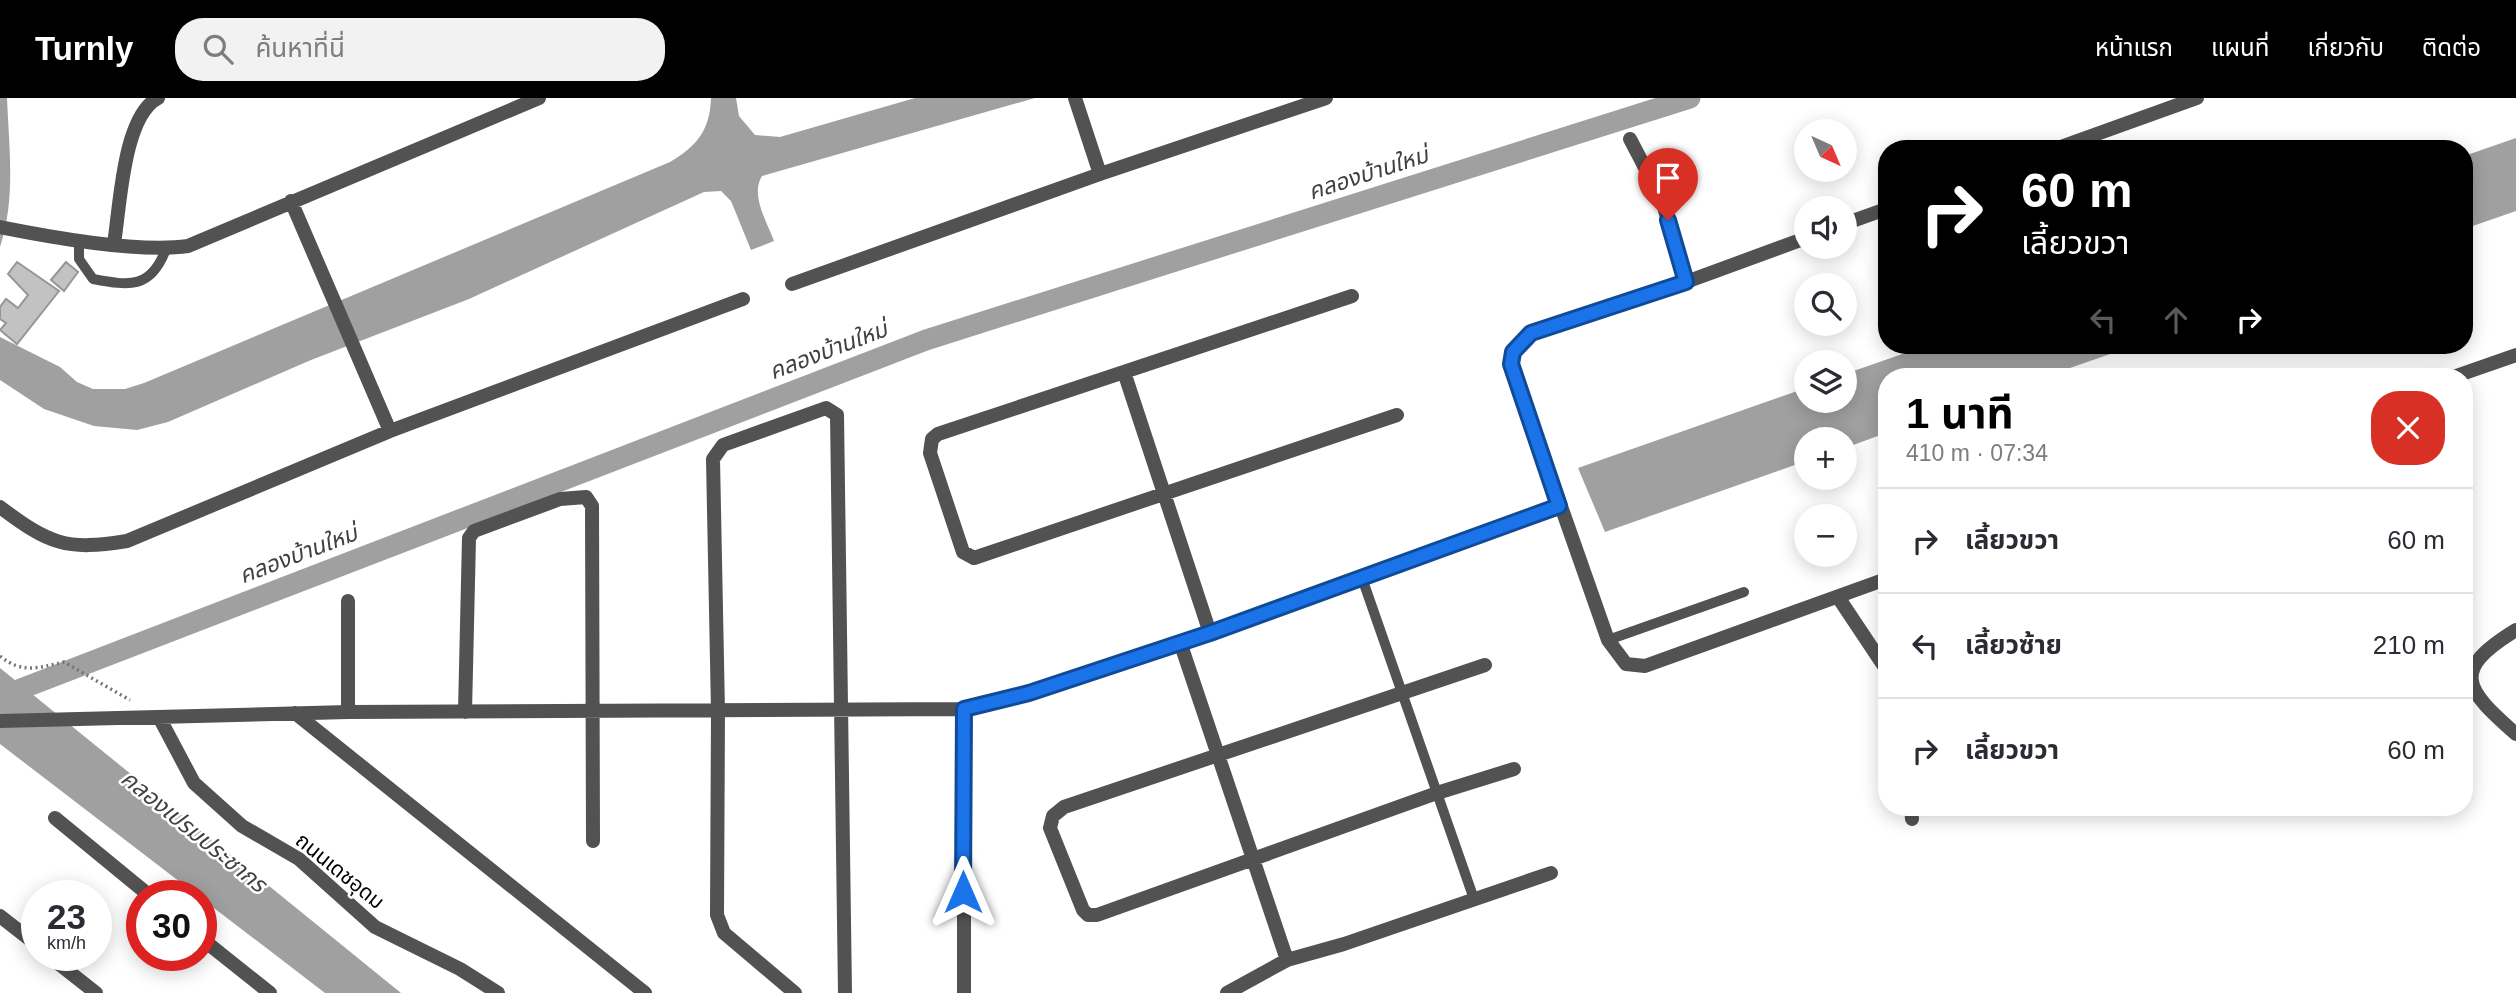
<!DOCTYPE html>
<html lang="th">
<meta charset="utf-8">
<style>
:root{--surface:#fff;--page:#f2f2f3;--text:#2b2b33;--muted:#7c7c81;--line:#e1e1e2;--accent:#000}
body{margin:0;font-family:Arial,"Noto Sans Thai",sans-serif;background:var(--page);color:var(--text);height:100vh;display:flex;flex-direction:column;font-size:26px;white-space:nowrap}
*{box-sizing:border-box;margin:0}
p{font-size:23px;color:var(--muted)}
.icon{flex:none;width:38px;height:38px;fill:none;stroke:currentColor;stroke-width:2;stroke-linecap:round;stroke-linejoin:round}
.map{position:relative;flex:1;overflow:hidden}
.side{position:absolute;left:1878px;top:270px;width:595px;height:448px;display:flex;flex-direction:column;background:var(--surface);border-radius:28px;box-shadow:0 4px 18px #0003}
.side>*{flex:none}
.top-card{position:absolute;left:1878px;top:42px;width:595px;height:214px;border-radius:28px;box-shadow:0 4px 18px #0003;background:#000;color:#fff;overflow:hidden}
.needle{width:46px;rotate:136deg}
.buttons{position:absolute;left:1794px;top:21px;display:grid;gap:14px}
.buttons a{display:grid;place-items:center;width:63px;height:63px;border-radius:50%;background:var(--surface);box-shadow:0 4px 18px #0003;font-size:35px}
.speed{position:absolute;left:21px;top:782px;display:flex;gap:14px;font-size:35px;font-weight:700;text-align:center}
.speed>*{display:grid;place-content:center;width:91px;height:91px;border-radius:50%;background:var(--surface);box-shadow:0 4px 18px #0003;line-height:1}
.speed small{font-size:18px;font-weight:400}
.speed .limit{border:10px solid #d22;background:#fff;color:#111}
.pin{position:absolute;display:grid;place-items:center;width:60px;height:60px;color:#fff;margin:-72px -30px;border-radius:50% 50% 50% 0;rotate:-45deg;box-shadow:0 0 7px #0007}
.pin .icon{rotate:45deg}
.me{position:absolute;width:77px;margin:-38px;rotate:0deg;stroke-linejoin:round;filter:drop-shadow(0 0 5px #0008)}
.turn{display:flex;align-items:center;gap:24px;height:147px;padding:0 28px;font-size:32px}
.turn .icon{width:91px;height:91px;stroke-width:2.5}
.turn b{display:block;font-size:49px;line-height:60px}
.lanes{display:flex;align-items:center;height:66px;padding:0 28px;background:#0003;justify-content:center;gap:35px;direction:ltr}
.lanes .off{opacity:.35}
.round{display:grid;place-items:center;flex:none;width:74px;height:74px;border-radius:28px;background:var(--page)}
.overview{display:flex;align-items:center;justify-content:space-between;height:119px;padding:0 28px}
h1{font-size:42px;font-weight:700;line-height:52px;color:var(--accent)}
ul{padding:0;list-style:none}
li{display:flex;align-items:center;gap:21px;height:105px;padding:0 28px;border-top:2px solid var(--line)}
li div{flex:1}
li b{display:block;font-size:26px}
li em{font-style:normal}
header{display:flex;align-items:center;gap:42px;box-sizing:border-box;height:98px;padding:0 35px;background:var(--accent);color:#fff}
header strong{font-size:33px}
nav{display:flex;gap:38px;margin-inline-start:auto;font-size:24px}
.search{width:490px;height:63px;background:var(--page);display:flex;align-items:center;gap:18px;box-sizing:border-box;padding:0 24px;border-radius:28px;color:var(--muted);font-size:26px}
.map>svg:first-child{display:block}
.water{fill:#a0a0a0}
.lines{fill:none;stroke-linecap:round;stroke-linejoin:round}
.canal{stroke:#a0a0a0;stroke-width:21}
.building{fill:#c2c2c2;stroke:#969696;stroke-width:2}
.path{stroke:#747474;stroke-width:3.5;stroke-dasharray:2 3.5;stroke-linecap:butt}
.lane{stroke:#525252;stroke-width:10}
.street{stroke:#525252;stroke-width:14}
.route-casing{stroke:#114b97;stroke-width:18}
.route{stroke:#1a73e8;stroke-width:12}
.labels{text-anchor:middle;stroke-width:5;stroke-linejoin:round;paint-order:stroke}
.street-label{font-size:21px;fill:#000;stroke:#fff}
.water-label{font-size:23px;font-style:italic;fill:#414141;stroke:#fff}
</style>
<header>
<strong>Turnly</strong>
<div class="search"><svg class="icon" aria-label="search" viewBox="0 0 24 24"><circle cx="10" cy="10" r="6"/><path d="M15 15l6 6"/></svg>ค้นหาที่นี่</div>
<nav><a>หน้าแรก</a><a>แผนที่</a><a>เกี่ยวกับ</a><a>ติดต่อ</a></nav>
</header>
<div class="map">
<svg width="2516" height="895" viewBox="0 0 2516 895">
<rect width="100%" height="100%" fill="#fff"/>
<path class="water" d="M0,0H7C9,51 16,100 0,149Z
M711,0H736L739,18L755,37L780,39L915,0H1035L762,78C750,97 767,124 774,143L751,152L731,103L721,93L704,94L469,201L311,262L168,324L137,332L94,328L44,311L0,282V239L60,269L77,284L93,291H125L144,285L670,64C697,48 710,32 711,0Z
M2516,40V113L2464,131V58Z
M1928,247H2136L2047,278H1886V335L1845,350L1844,341H1806V363L1605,434L1578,370L1806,290V303H1844L1845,276Z
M0,570L401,895H325L0,646Z"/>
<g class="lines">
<path class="canal" d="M0,599L926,242L1690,0"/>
</g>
<path class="building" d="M17,164L59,193L17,246L0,232L6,225L0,221V209L6,201L18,210L28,197L8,176Z
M66,164L78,174L64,193L51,182Z"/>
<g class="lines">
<path class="path" d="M0,558C22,576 38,570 64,564L130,602"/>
<path class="lane" d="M79,141V161L93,181C130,188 151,191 166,151
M1362,480L1474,801
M1608,542L1744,494"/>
<path class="street" d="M1075,0L1100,76
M1630,41L1662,102L1686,184
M2055,51L2197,0
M291,103L390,333
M1844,126L1886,111
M0,129C50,139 140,155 188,148L539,0
M1806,140L1686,184L1531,235L1513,255L1511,266L1608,542L1626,566L1645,568L1886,481
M114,146C120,109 123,18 158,0
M792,186L1100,76L1326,0
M1352,198L938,336L932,341L930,355L963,454L974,460L1397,317
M1124,274L1210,535
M2456,278L2516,257
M0,409C49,446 66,453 127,443L390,333L743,201
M1838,499L1886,571
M348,503V614
M2516,532C2449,573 2465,591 2516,636
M1180,544L1287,862
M1485,567L1064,709L1053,718L1050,730L1083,812L1088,817H1097L1437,695L1514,671
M964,611V895
M465,614L469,440L474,433L560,401L586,399L592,408L593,743
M295,615L645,895
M159,619L194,685L242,728L299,761L375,829L460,871L498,895
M0,623L348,614L964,611L1029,595L1210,535L1559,408
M1911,709L1912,721
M55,720L150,798
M0,818L37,847
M201,840L270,895
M49,858L96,895
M795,895L724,835L717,817L718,613L713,361L723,347L826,310L837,317L845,895
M1227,895L1287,862L1344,846L1551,775"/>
</g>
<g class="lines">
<defs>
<path id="route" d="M963,794L964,611L1029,595L1210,535L1559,408L1511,266L1513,254L1531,235L1686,184L1668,122"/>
</defs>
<use href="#route" class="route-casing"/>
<use href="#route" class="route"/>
</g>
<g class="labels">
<g class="street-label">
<text transform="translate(340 773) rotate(39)" y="7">ถนนเดชอุดม</text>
</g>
<g class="water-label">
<text transform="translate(1368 75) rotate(-18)" y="8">คลองบ้านใหม่</text>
<text transform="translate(828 252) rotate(-21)" y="8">คลองบ้านใหม่</text>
<text transform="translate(298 456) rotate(-21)" y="8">คลองบ้านใหม่</text>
<text transform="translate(194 733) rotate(39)" y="8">คลองเปรมประชากร</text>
</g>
</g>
</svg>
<div class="buttons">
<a><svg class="needle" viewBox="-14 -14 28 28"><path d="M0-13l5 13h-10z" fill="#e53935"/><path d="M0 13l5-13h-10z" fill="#7c7c81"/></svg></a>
<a><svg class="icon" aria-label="sound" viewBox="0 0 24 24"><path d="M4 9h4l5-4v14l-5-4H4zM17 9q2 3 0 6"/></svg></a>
<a><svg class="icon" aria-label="search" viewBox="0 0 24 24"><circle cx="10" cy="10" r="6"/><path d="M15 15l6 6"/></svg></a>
<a><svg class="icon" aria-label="layers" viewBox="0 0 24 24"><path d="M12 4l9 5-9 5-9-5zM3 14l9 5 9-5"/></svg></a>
<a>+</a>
<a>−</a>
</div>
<div class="speed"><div>23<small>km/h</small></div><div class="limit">30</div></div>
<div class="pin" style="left:1668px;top:122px;background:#d93025"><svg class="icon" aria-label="arrive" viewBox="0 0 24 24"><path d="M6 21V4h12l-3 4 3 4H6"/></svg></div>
<svg class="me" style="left:963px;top:794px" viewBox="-20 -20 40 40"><path d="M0-17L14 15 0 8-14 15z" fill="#1a73e8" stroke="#fff" stroke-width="4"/></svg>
<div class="top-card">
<div class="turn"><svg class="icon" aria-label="right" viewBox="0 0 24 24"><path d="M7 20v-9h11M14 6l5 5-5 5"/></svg><div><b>60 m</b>เลี้ยวขวา</div></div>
<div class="lanes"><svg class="icon off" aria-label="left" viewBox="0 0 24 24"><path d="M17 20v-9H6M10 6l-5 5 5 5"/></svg><svg class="icon off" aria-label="ahead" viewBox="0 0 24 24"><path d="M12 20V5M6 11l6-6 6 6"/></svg><svg class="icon" aria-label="right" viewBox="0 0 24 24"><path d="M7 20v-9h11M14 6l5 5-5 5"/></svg></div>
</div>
<section class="side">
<div class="overview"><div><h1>1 นาที</h1><p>410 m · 07:34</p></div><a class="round" style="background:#d93025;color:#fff"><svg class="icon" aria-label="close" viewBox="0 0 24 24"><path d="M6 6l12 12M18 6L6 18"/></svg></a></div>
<ul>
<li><svg class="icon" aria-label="right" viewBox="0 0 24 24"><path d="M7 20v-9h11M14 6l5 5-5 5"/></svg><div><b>เลี้ยวขวา</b></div><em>60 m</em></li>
<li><svg class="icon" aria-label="left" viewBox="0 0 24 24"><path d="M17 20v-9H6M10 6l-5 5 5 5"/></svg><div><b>เลี้ยวซ้าย</b></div><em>210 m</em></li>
<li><svg class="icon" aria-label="right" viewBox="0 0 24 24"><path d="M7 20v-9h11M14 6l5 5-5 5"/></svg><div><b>เลี้ยวขวา</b></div><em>60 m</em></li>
</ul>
</section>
</div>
